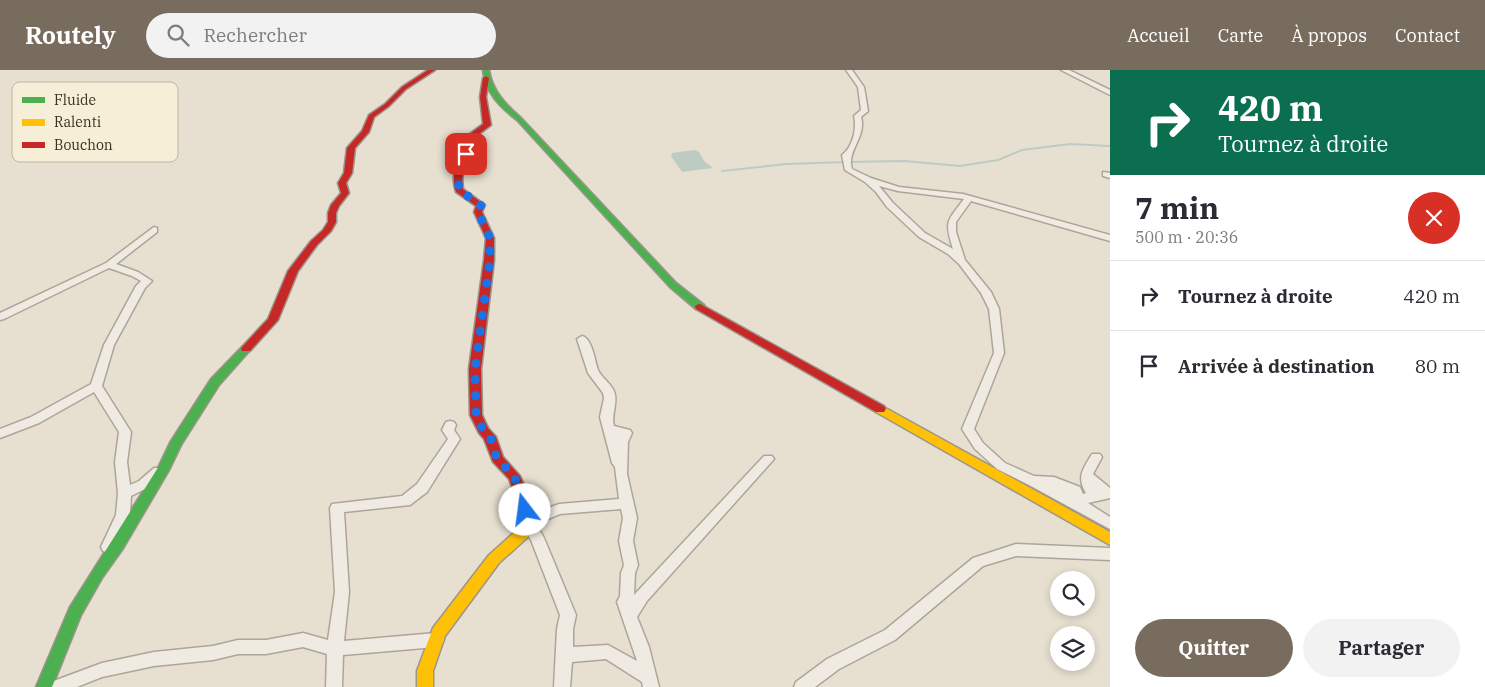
<!DOCTYPE html>
<html lang="fr">
<meta charset="utf-8">
<style>
:root{--surface:#fff;--page:#f2f2f3;--text:#2b2b33;--muted:#7c7c81;--line:#e1e1e2;--accent:#786c5e}
body{margin:0;font-family:"IBM Plex Serif",serif;background:var(--page);color:var(--text);height:100vh;display:flex;flex-direction:column;font-size:19px;white-space:nowrap}
*{box-sizing:border-box;margin:0}
p{font-size:16px;color:var(--muted)}
.icon{flex:none;width:28px;height:28px;fill:none;stroke:currentColor;stroke-width:2;stroke-linecap:round;stroke-linejoin:round}
.map{position:relative;flex:1;overflow:hidden}
.drawer{display:flex;flex-direction:column;background:var(--surface);width:375px}
.drawer>*{flex:none}
.top-card{background:#0b6e4f;color:#fff;overflow:hidden}
.controls{position:absolute;left:1050px;top:501px;display:grid;gap:10px}
.controls a{display:grid;place-items:center;width:45px;height:45px;border-radius:50%;background:var(--surface);box-shadow:0 2px 8px #0003;font-size:25px}
.pin{position:absolute;display:grid;place-items:center;width:42px;height:42px;color:#fff;margin:-21px;border-radius:10px;box-shadow:0 2px 8px #0006}
.me{position:absolute;width:55px;margin:-28px;rotate:345deg;stroke-linejoin:round;filter:drop-shadow(0 0 4px #0008)}
.turn{display:flex;align-items:center;gap:18px;height:105px;padding:0 25px;font-size:22px}
.turn .icon{width:65px;height:65px;stroke-width:2.5}
.turn b{display:block;font-size:35px;line-height:42px}
.round{display:grid;place-items:center;flex:none;width:52px;height:52px;border-radius:26px;background:var(--page)}
.head{display:flex;align-items:center;justify-content:space-between;height:85px;padding:0 25px}
h1{font-size:30px;font-weight:700;line-height:38px}
.action{display:flex;gap:10px;margin-top:auto;padding:10px 25px}
.action a{flex:1;height:58px;border-radius:30px;background:var(--accent);color:#fff;font-size:20px;font-weight:700;line-height:58px;text-align:center}
.action a+a{background:var(--page);color:var(--text)}
ul{padding:0;list-style:none}
li{display:flex;align-items:center;gap:15px;height:70px;padding:0 25px;border-top:1px solid var(--line)}
li div{flex:1}
li b{display:block;font-size:19px}
li em{font-style:normal}
header{display:flex;align-items:center;gap:30px;box-sizing:border-box;height:70px;padding:0 25px;background:var(--accent);color:#fff}
header strong{font-size:24px}
nav{display:flex;gap:28px;margin-inline-start:auto;font-size:18px}
.search{width:350px;height:45px;background:var(--page);display:flex;align-items:center;gap:12px;box-sizing:border-box;padding:0 18px;border-radius:28px;color:var(--muted);font-size:19px}
main{display:flex;flex:1;min-height:0}
.map>svg:first-child{display:block}
.water{fill:#bcccc2}
.lines{fill:none;stroke-linecap:round;stroke-linejoin:round}
.stream{stroke:#bcccc2;stroke-width:2}
.street-casing{stroke:#ada599;stroke-width:3}
.fast-casing{stroke:#9c958a;stroke-width:3}
.slow-casing{stroke:#9c958a;stroke-width:3}
.jam-casing{stroke:#9c958a;stroke-width:3}
.street{fill:#efebe3;fill-rule:evenodd}
.fast{fill:#4caf50;fill-rule:evenodd}
.slow{fill:#ffc107;fill-rule:evenodd}
.jam{fill:#c62828;fill-rule:evenodd}
.route{stroke:#1a73e8;stroke-width:9;stroke-dasharray:0 16.2}
.key{fill:#f7eed8;stroke:#bfb4a1;stroke-width:1}
.key-label{font-size:14px;fill:#3d2e20}
</style>
<header>
<strong>Routely</strong>
<div class="search"><svg class="icon" aria-label="search" viewBox="0 0 24 24"><circle cx="10" cy="10" r="6"/><path d="M15 15l6 6"/></svg>Rechercher</div>
<nav><a>Accueil</a><a>Carte</a><a>À propos</a><a>Contact</a></nav>
</header>
<main>
<div class="map">
<svg width="1110" height="617" viewBox="0 0 1110 617">
<rect width="100%" height="100%" fill="#e7e0d1"/>
<path class="water" d="M695,80L699,82L705,92L713,98L682,102L671,86L672,83Z"/>
<g class="lines">
<path class="stream" d="M722,101L786,94L846,92L904,91L960,96L998,90L1022,80L1070,74L1110,76"/>
<defs>
<path id="street" d="M846,0H852L864,17L868,41L861,47C867,67 846,81 852,99L871,108L899,117L963,124L1110,165V171L971,131L956,152V162L965,190L991,222L999,239L1004,283L974,359L983,373L1005,393L1034,406L1054,407L1080,417L1083,424L1086,423C1076,407 1083,399 1092,384H1100L1102,387L1093,404L1110,418V428L1088,433L1110,447V459L1029,415L997,399L975,379L962,359L994,283L989,239L981,223L959,194L948,184L919,167L887,137L876,122L865,112L845,100L842,85C853,77 857,58 854,46L861,40L858,17ZM879,116L898,121L964,129C947,152 944,150 953,179L925,163L893,133Z
M1061,0H1069L1110,20V25Z
M1103,102L1110,103V108L1103,106Z
M154,157L157,158V162L116,194L138,202L152,211L145,218L114,275L102,316L131,362L127,392L130,415L139,411L154,398H164L165,401L149,417L131,426L130,445L113,481L108,483L103,481L101,477L116,445L118,423L115,392L119,362L94,322L39,353L0,368V359L31,347L91,314L104,275L136,216L141,211L132,206L109,198L4,249L0,250V243L106,193Z
M582,266C592,268 595,291 598,300C602,309 614,315 615,325C617,336 611,345 614,356L630,360L632,363L628,372L627,404L637,448L633,471L638,495L635,503L634,525L764,386H772L774,389L647,531L637,547L649,577L659,617H643L642,612L606,589L572,592L570,617H554L557,559L560,545L531,470L520,452L522,448L559,434L619,429L615,397L612,393L600,347L604,328L603,323L588,303L577,269ZM621,439L623,448L619,471L624,495L621,503L620,526L617,532L637,591L608,575L573,577V559L576,545L544,468L536,454L560,444Z
M450,351L454,352L456,355L454,360L460,369L427,422L410,435L344,442L349,522L344,571L436,563L441,565L444,570L441,575L436,577L343,585L342,617H326L327,584L303,577L266,584H238L213,590L154,596L102,607L77,617H49L51,612L102,593L154,582L213,576L238,570H266L303,563L328,570L335,522L330,438L332,434L402,426L417,414L448,369L442,360L446,352Z
M1016,474L1110,478V490L1016,486L983,496L895,570L839,599L815,617H794L796,612L827,589L885,560L973,488Z"/>
<path id="fast" d="M483,0H489C492,21 506,35 521,48L676,213L704,235L705,237L704,239H696L670,217L517,50C500,37 485,22 483,0Z
M246,276L251,279L219,315L181,375L169,400L122,480L102,508L81,545L52,617H36L70,537L159,396L171,371L211,309L242,277Z"/>
<path id="slow" d="M880,335L1110,462V475L876,342L874,339L876,336Z
M526,441L531,442L534,452L529,466L499,493L445,566L433,601V617H417V601L433,558L489,485L518,459L521,442Z"/>
<path id="jam" d="M428,0H435L406,19L389,36L374,47L369,62L355,78L352,103L346,113L349,123L339,136L336,143V152L331,161L317,175L298,201L278,250L250,281H242L241,279L242,277L268,249L288,201L311,171L323,160L328,152V143L331,135L341,123L338,113L344,103L347,78L362,61L369,45L385,34L402,17Z
M486,6L489,8L486,27L491,55L471,70C468,90 460,98 463,119L485,135L482,142L494,168V190L481,299L482,345L488,358L496,367L503,387L520,406L530,428L533,446L531,450L526,451L521,450L516,428L509,409L493,392L484,369L479,363L470,345L469,299L484,190L486,168L474,142L476,136L456,122C449,104 461,87 463,69L483,54L480,27L483,8Z
M700,234L884,336L886,339L884,342H876L696,239L695,237L696,235Z"/>
</defs>
<use href="#street" class="street-casing"/>
<use href="#fast" class="fast-casing"/>
<use href="#slow" class="slow-casing"/>
<use href="#jam" class="jam-casing"/>
<use href="#street" class="street"/>
<use href="#fast" class="fast"/>
<use href="#slow" class="slow"/>
<use href="#jam" class="jam"/>
</g>
<g class="lines">
<path class="route" d="M466,84L458,104L459,120L481,135L478,142L490,168V190L475,299L476,345L483,360L490,366L497,389L514,406L523,428L525,440"/>
</g>
<rect x="12" y="12" width="166" height="80" rx="8" class="key"/>
<rect x="22" y="27" width="23" height="6" fill="#4caf50"/>
<rect x="22" y="49" width="23" height="7" fill="#ffc107"/>
<rect x="22" y="72" width="23" height="6" fill="#c62828"/>
<g class="key-label">
<text x="54" y="35">Fluide</text>
<text x="54" y="57">Ralenti</text>
<text x="54" y="80">Bouchon</text>
</g>
</svg>
<div class="controls">
<a><svg class="icon" aria-label="search" viewBox="0 0 24 24"><circle cx="10" cy="10" r="6"/><path d="M15 15l6 6"/></svg></a>
<a><svg class="icon" aria-label="layers" viewBox="0 0 24 24"><path d="M12 4l9 5-9 5-9-5zM3 14l9 5 9-5"/></svg></a>
</div>
<div class="pin" style="left:466px;top:84px;background:#d93025"><svg class="icon" aria-label="arrive" viewBox="0 0 24 24"><path d="M6 21V4h12l-3 4 3 4H6"/></svg></div>
<svg class="me" style="left:525px;top:440px" viewBox="-20 -20 40 40"><circle r="19" fill="#fff"/><path d="M0-13L10 11 0 6-10 11z" fill="#1a73e8"/></svg>
</div>
<section class="drawer">
<div class="top-card">
<div class="turn"><svg class="icon" aria-label="right" viewBox="0 0 24 24"><path d="M7 20v-9h11M14 6l5 5-5 5"/></svg><div><b>420 m</b>Tournez à droite</div></div>
</div>
<div class="head"><div><h1>7 min</h1><p>500 m · 20:36</p></div><a class="round" style="background:#d93025;color:#fff"><svg class="icon" aria-label="close" viewBox="0 0 24 24"><path d="M6 6l12 12M18 6L6 18"/></svg></a></div>
<ul>
<li><svg class="icon" aria-label="right" viewBox="0 0 24 24"><path d="M7 20v-9h11M14 6l5 5-5 5"/></svg><div><b>Tournez à droite</b></div><em>420 m</em></li>
<li><svg class="icon" aria-label="arrive" viewBox="0 0 24 24"><path d="M6 21V4h12l-3 4 3 4H6"/></svg><div><b>Arrivée à destination</b></div><em>80 m</em></li>
</ul>
<div class="action"><a>Quitter</a><a>Partager</a></div>
</section>
</main>
